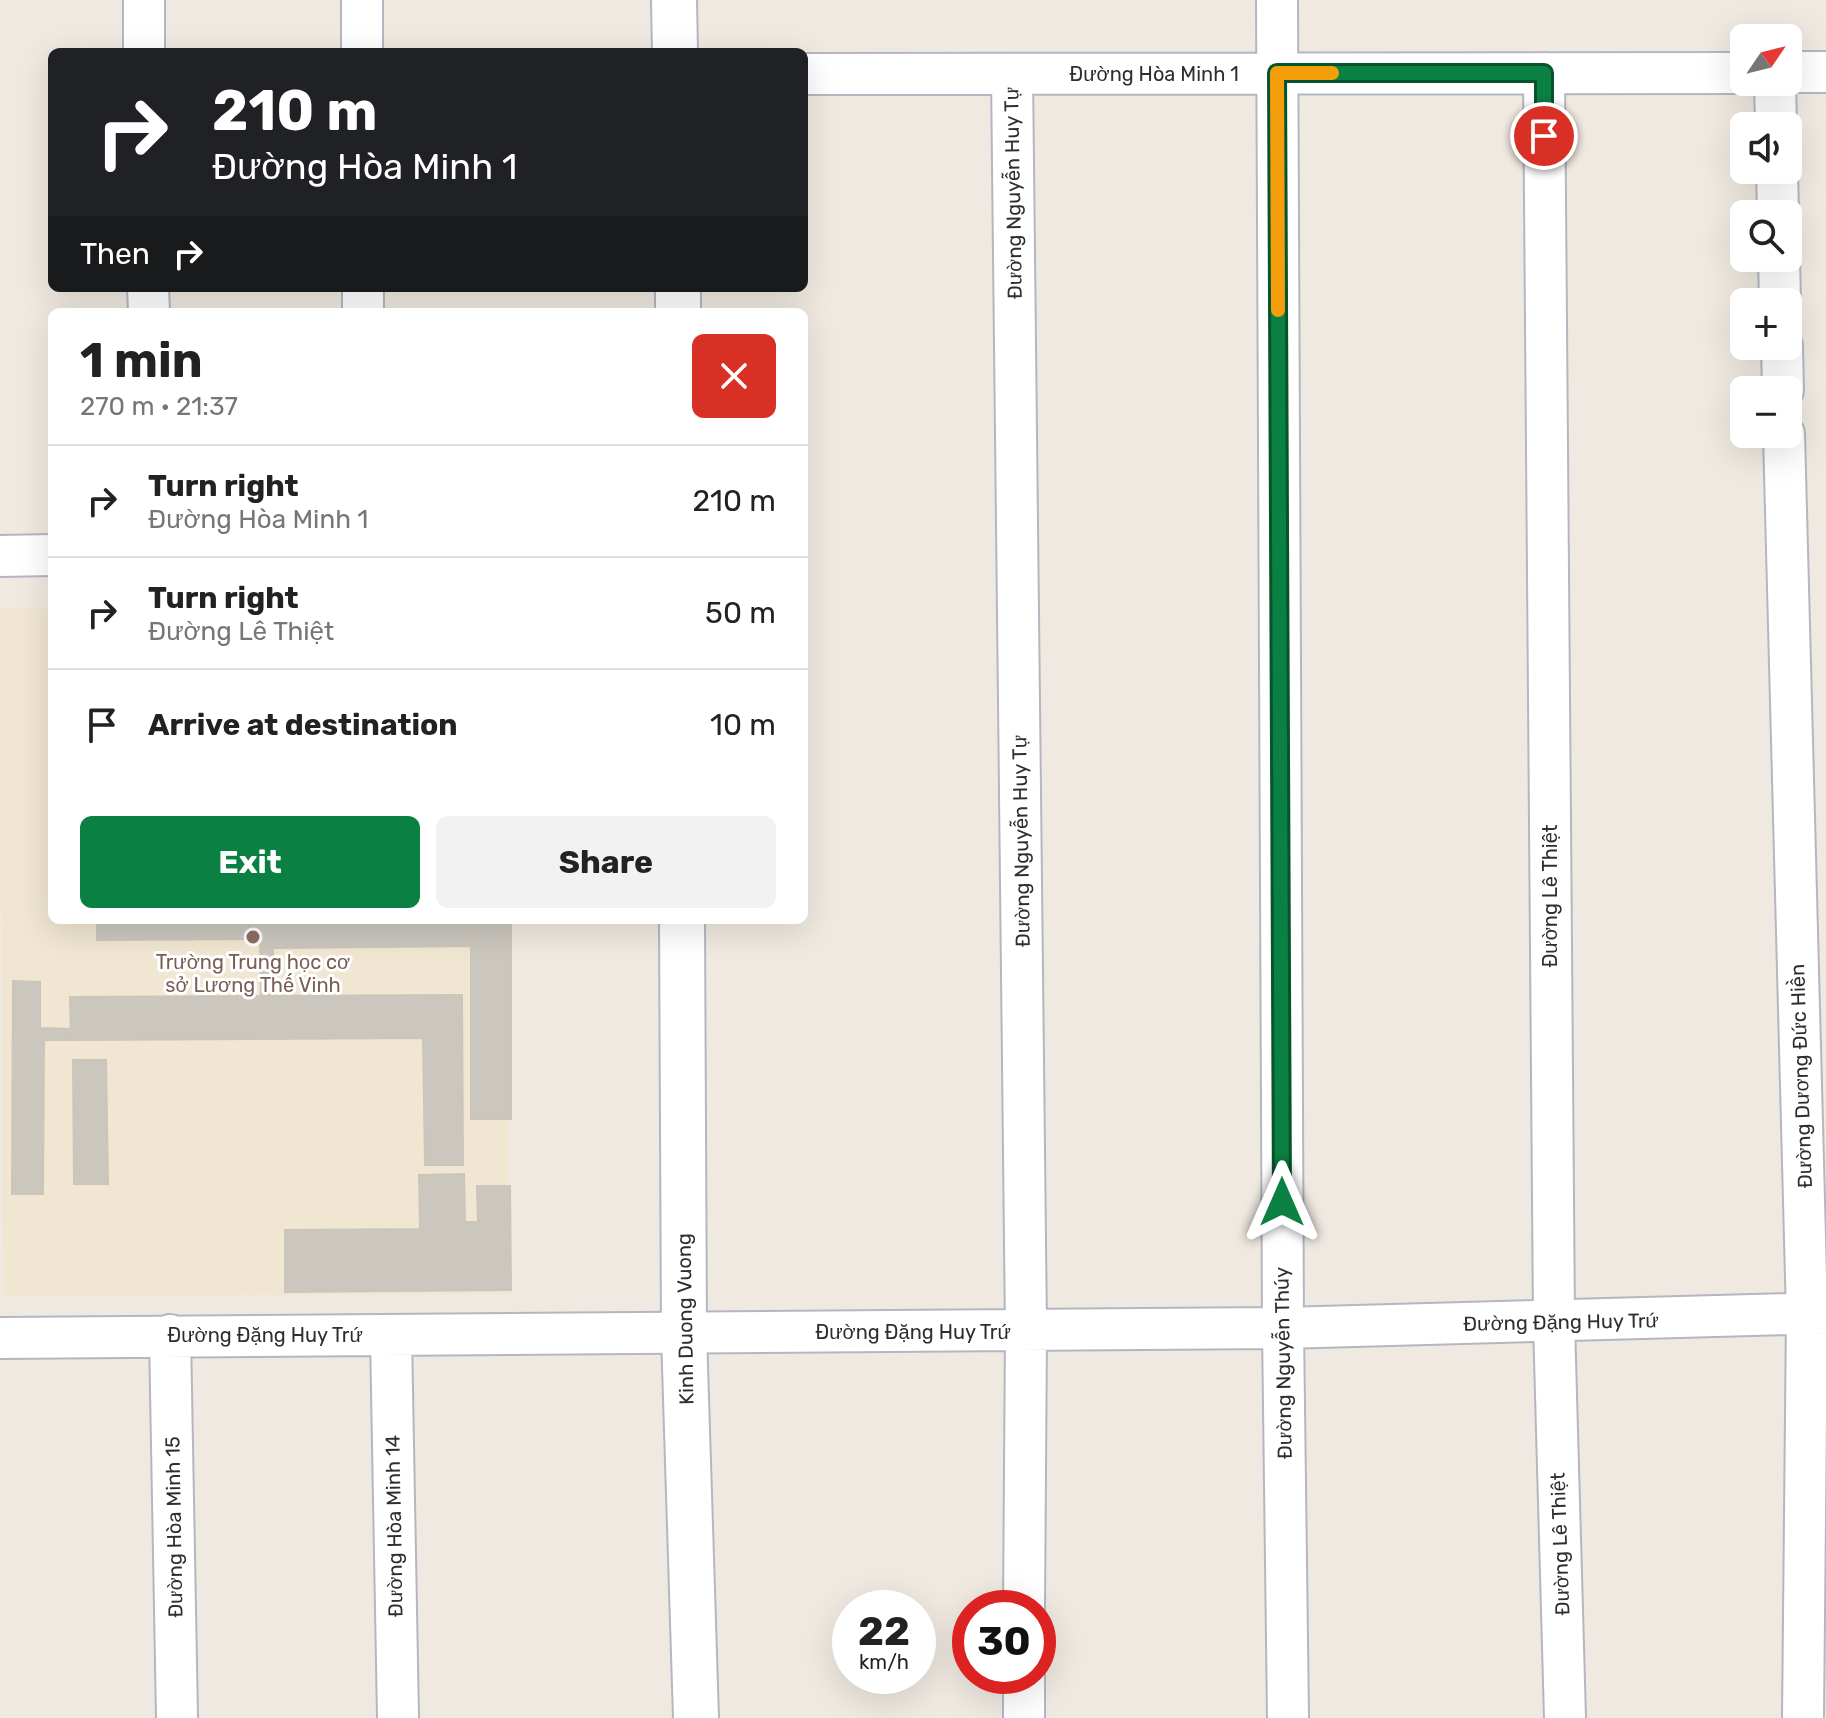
<!DOCTYPE html>
<meta charset="utf-8">
<style>
:root{--surface:#fff;--page:#f2f2f2;--text:#222;--muted:#767676;--line:#e0e0e0;--accent:#0b8043}
body{margin:0;font-family:Rubik,sans-serif;background:var(--page);color:var(--text);height:100vh;display:flex;flex-direction:column;font-size:30px;white-space:nowrap}
*{box-sizing:border-box;margin:0}
p{font-size:26px;color:var(--muted)}
.icon{flex:none;width:44px;height:44px;fill:none;stroke:currentColor;stroke-width:2;stroke-linecap:round;stroke-linejoin:round}
.map{position:relative;flex:1;overflow:hidden}
.drawer{position:absolute;left:48px;top:308px;width:760px;height:616px;display:flex;flex-direction:column;background:var(--surface);border-radius:12px;box-shadow:0 8px 32px #0002}
.drawer>*{flex:none}
.top-card{position:absolute;left:48px;top:48px;width:760px;height:244px;border-radius:12px;box-shadow:0 8px 32px #0002;background:#202124;color:#fff;overflow:hidden}
.needle{width:52px;rotate:55deg}
.controls{position:absolute;left:1730px;top:24px;display:grid;gap:16px}
.controls a{display:grid;place-items:center;width:72px;height:72px;border-radius:12px;background:var(--surface);box-shadow:0 8px 32px #0002;font-size:40px}
.speed{position:absolute;left:832px;top:1590px;display:flex;gap:16px;font-size:40px;font-weight:700;text-align:center}
.speed>*{display:grid;place-content:center;width:104px;height:104px;border-radius:50%;background:var(--surface);box-shadow:0 8px 32px #0002;line-height:1}
.speed small{font-size:20px;font-weight:400}
.speed .limit{border:12px solid #d22;background:#fff;color:#111}
.pin{position:absolute;display:grid;place-items:center;width:68px;height:68px;color:#fff;margin:-34px;border:4px solid #fff;border-radius:50%;box-shadow:0 2px 8px #0007}
.me{position:absolute;width:88px;margin:-44px;rotate:0deg;stroke-linejoin:round;filter:drop-shadow(0 0 6px #0008)}
.turn{display:flex;align-items:center;gap:28px;height:168px;padding:0 32px;font-size:36px}
.turn .icon{width:104px;height:104px;stroke-width:2.5}
.turn b{display:block;font-size:56px;line-height:68px}
.then{display:flex;align-items:center;height:76px;padding:0 32px;background:#0003;gap:16px;font-size:30px}
.round{display:grid;place-items:center;flex:none;width:84px;height:84px;border-radius:12px;background:var(--page)}
.headline{display:flex;align-items:center;justify-content:space-between;height:136px;padding:0 32px}
h1{font-size:48px;font-weight:700;line-height:60px}
.button{display:flex;gap:16px;margin-top:auto;padding:16px 32px}
.button a{flex:1;height:92px;border-radius:12px;background:var(--accent);color:#fff;font-size:32px;font-weight:700;line-height:92px;text-align:center}
.button a+a{background:var(--page);color:var(--text)}
ul{padding:0;list-style:none}
li{display:flex;align-items:center;gap:24px;height:112px;padding:0 32px;border-top:2px solid var(--line)}
li div{flex:1}
li b{display:block;font-size:30px}
li em{font-style:normal}
.map>svg:first-child{display:block}
.education{fill:#f0e6d1}
.building{fill:#cbc7bf;stroke:#cbc5ba;stroke-width:2}
.lines{fill:none;stroke-linecap:round;stroke-linejoin:round}
.minor-casing{stroke:#b4b7c1;stroke-width:44}
.tertiary-casing{stroke:#b4b7c1;stroke-width:48}
.minor{stroke:#fff;stroke-width:40}
.tertiary{stroke:#fff;stroke-width:44}
.route-casing{stroke:#07532c;stroke-width:20}
.route{stroke:#0b8043;stroke-width:14}
.slow{stroke:#f59e0b;stroke-width:14}
.education-dot{fill:#8d6e63;stroke:#fff;stroke-width:3}
.labels{text-anchor:middle;stroke-width:6;stroke-linejoin:round;paint-order:stroke}
.street-label{font-size:20px;fill:#2e2e2e;stroke:#fff}
.education-label{font-size:20px;fill:#785e54;stroke:#fff}
</style>
<div class="map">
<svg width="1826" height="1718" viewBox="0 0 1826 1718">
<rect width="100%" height="100%" fill="#efe9e1"/>
<path class="education" d="M0,609H52V920H506L510,1294L3,1295Z"/>
<path class="building" d="M97,920H471V946L273,948L274,996H261L260,939L97,940Z
M471,920H511V1119H471Z
M13,981L40,982V1028L71,1029V1040H44L43,1194H12Z
M462,995L463,1165H425L423,1038L71,1040L70,997Z
M73,1060H106L108,1184H74Z
M464,1174L465,1222H478L477,1186H510L511,1290L285,1292V1230L420,1229L419,1175Z"/>
<g class="lines">
<defs>
<path id="minor" d="M144,0V52
M362,0V52
M1277,0L1283,1328L1288,1718
M1788,72H1826
M1544,73L1554,1323L1565,1718
M804,74L1744,73
M1012,74L1026,1331L1024,1608
M1775,82L1776,126
M1777,170L1778,214
M1779,258L1780,302
M148,288L149,312
M363,288V312
M1782,346L1783,390
M1784,434L1807,1315L1803,1718
M0,556L52,555
M170,1335L177,1718
M391,1335L398,1718
M0,1338L1283,1328L1826,1313
M1024,1718V1676"/>
<path id="tertiary" d="M674,0L675,52
M678,288V312
M682,920L684,1334L696,1718"/>
</defs>
<use href="#minor" class="minor-casing"/>
<use href="#tertiary" class="tertiary-casing"/>
<use href="#minor" class="minor"/>
<use href="#tertiary" class="tertiary"/>
</g>
<g class="lines">
<defs>
<path id="route" d="M1282,1202L1277,73H1544V136"/>
</defs>
<use href="#route" class="route-casing"/>
<use href="#route" class="route"/>
<path class="slow" d="M1278,310L1277,73H1332"/>
</g>
<circle class="education-dot" cx="253" cy="937" r="8"/>
<g class="labels">
<g class="street-label">
<text x="1154" y="81">Đường Hòa Minh 1</text>
<text transform="translate(1013 193) rotate(-91)" y="7">Đường Nguyễn Huy Tự</text>
<text transform="translate(1021 841) rotate(-91)" y="7">Đường Nguyễn Huy Tự</text>
<text transform="translate(1550 896) rotate(-90)" y="7">Đường Lê Thiệt</text>
<text transform="translate(1801 1076) rotate(-92)" y="7">Đường Dương Đức Hiền</text>
<text transform="translate(685 1319) rotate(-91)" y="7">Kinh Duong Vuong</text>
<text transform="translate(1561 1322) rotate(-1)" y="7">Đường Đặng Huy Trứ</text>
<text x="913" y="1339">Đường Đặng Huy Trứ</text>
<text x="265" y="1342">Đường Đặng Huy Trứ</text>
<text transform="translate(1283 1363) rotate(-91)" y="7">Đường Nguyễn Thúy</text>
<text transform="translate(394 1526) rotate(-91)" y="7">Đường Hòa Minh 14</text>
<text transform="translate(174 1527) rotate(-91)" y="7">Đường Hòa Minh 15</text>
<text transform="translate(1560 1544) rotate(-92)" y="7">Đường Lê Thiệt</text>
</g>
<g class="education-label">
<text x="253" y="969">Trường Trung học cơ<tspan x="253" dy="23">sở Lương Thế Vinh</tspan></text>
</g>
</g>
</svg>
<div class="controls">
<a><svg class="needle" viewBox="-14 -14 28 28"><path d="M0-13l5 13h-10z" fill="#e53935"/><path d="M0 13l5-13h-10z" fill="#767676"/></svg></a>
<a><svg class="icon" aria-label="sound" viewBox="0 0 24 24"><path d="M4 9h4l5-4v14l-5-4H4zM17 9q2 3 0 6"/></svg></a>
<a><svg class="icon" aria-label="search" viewBox="0 0 24 24"><circle cx="10" cy="10" r="6"/><path d="M15 15l6 6"/></svg></a>
<a>+</a>
<a>−</a>
</div>
<div class="speed"><div>22<small>km/h</small></div><div class="limit">30</div></div>
<div class="pin" style="left:1544px;top:136px;background:#d93025"><svg class="icon" aria-label="arrive" viewBox="0 0 24 24"><path d="M6 21V4h12l-3 4 3 4H6"/></svg></div>
<svg class="me" style="left:1282px;top:1202px" viewBox="-20 -20 40 40"><path d="M0-17L14 15 0 8-14 15z" fill="#0b8043" stroke="#fff" stroke-width="4"/></svg>
<div class="top-card">
<div class="turn"><svg class="icon" aria-label="right" viewBox="0 0 24 24"><path d="M7 20v-9h11M14 6l5 5-5 5"/></svg><div><b>210 m</b>Đường Hòa Minh 1</div></div>
<div class="then">Then<svg class="icon" aria-label="right" viewBox="0 0 24 24"><path d="M7 20v-9h11M14 6l5 5-5 5"/></svg></div>
</div>
<section class="drawer">
<div class="headline"><div><h1>1 min</h1><p>270 m · 21:37</p></div><a class="round" style="background:#d93025;color:#fff"><svg class="icon" aria-label="close" viewBox="0 0 24 24"><path d="M6 6l12 12M18 6L6 18"/></svg></a></div>
<ul>
<li><svg class="icon" aria-label="right" viewBox="0 0 24 24"><path d="M7 20v-9h11M14 6l5 5-5 5"/></svg><div><b>Turn right</b><p>Đường Hòa Minh 1</p></div><em>210 m</em></li>
<li><svg class="icon" aria-label="right" viewBox="0 0 24 24"><path d="M7 20v-9h11M14 6l5 5-5 5"/></svg><div><b>Turn right</b><p>Đường Lê Thiệt</p></div><em>50 m</em></li>
<li><svg class="icon" aria-label="arrive" viewBox="0 0 24 24"><path d="M6 21V4h12l-3 4 3 4H6"/></svg><div><b>Arrive at destination</b></div><em>10 m</em></li>
</ul>
<div class="button"><a>Exit</a><a>Share</a></div>
</section>
</div>
